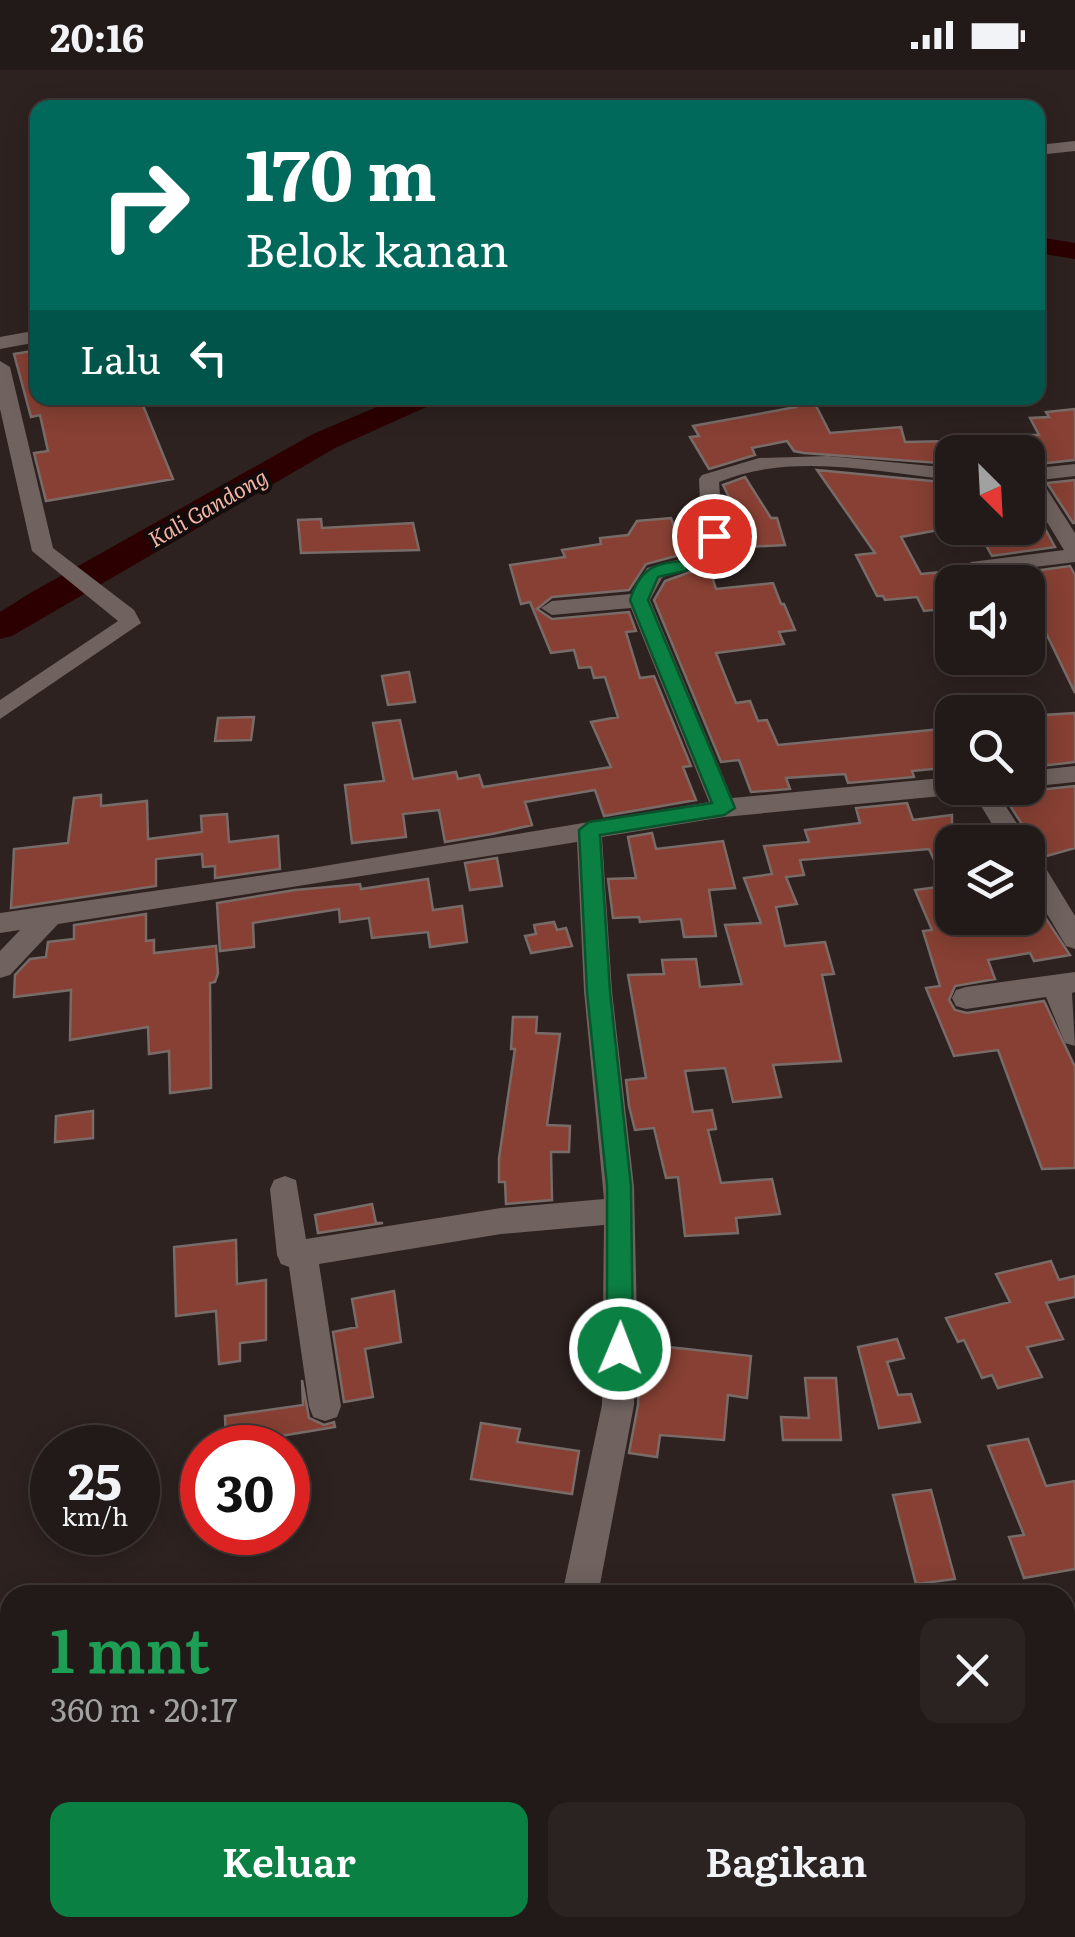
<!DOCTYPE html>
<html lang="id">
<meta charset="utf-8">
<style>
:root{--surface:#221a18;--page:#2a2321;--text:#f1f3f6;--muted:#a2a1a2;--line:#3f3837;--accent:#0b8043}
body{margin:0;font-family:Literata,serif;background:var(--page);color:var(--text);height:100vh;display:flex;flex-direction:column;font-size:38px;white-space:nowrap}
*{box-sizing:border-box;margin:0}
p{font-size:32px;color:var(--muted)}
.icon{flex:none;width:55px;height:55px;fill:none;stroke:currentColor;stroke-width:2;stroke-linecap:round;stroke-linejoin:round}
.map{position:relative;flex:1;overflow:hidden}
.drawer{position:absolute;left:0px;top:1515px;width:1075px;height:352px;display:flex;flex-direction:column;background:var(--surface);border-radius:30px 30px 0 0;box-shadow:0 5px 25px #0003,0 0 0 2px var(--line)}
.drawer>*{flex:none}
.hud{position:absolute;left:30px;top:30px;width:1015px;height:305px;border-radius:20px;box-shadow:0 5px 25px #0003,0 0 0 2px var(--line);background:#00695c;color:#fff;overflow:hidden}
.needle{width:65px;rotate:156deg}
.tools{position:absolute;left:935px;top:365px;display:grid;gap:20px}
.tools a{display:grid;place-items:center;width:110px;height:110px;border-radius:20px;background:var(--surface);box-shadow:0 5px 25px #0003,0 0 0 2px var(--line);font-size:50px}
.speed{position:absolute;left:30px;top:1355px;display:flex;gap:20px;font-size:50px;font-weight:700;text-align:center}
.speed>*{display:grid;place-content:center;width:130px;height:130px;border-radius:50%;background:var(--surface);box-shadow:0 5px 25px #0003,0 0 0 2px var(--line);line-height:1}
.speed small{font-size:25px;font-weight:400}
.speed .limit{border:15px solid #d22;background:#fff;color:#111}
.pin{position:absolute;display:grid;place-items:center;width:85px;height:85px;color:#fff;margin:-42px;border:5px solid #fff;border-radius:50%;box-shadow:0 2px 10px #0007}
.me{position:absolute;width:110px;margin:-55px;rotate:1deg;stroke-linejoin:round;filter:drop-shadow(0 0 8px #0008)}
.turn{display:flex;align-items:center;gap:35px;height:210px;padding:0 50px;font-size:45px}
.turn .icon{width:130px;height:130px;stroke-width:2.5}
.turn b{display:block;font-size:70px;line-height:85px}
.then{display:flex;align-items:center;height:95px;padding:0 50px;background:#0003;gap:20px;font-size:38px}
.round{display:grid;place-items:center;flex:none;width:105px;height:105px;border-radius:20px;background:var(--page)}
.summary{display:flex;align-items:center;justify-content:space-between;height:170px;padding:0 50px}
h1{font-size:60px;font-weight:600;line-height:75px;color:#1e9e55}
.cta{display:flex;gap:20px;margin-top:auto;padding:20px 50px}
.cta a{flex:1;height:115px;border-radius:20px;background:var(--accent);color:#fff;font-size:40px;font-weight:600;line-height:115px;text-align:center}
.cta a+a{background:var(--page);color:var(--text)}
.status{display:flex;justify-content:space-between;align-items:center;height:70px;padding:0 50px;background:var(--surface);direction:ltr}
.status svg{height:28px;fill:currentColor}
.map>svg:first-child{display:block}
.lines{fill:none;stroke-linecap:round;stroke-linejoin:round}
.river{fill:#2c0000;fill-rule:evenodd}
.building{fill:#874033;stroke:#786b68;stroke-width:2.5}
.street{fill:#6f625f;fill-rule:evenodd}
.route{fill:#0b8043;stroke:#07532c;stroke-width:2.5}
.labels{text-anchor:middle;stroke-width:8;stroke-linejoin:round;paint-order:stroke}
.far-water-label{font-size:22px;font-style:italic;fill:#f3b3a5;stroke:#120d0c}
</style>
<div class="status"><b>20:16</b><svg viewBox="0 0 49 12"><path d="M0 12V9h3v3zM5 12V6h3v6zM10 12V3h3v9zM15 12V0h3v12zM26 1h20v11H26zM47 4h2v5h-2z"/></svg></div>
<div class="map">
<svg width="1075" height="1867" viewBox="0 0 1075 1867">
<rect width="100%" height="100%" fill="#2d2220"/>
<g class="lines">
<path class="river" d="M1038,167L1075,173V189L1038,183Z
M398,328H437L433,334L335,378L12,566L0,569V542L32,522L313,364Z"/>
</g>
<path class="building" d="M38,280V328H140L173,409L46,431L34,383L48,381L40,345L31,347L14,284Z
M791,328H812L830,363L901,357L905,372L952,371V394L804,383L794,381L787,371L752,378L755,385L709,399L690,367L699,366L693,356L796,337Z
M1075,339V390L1028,395V365H1039L1030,348L1049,347L1046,342Z
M817,400L952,413V458H967L971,463L947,465L944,459L901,467L921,504L952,501V538L924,541L917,527L885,530L883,526H877L856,485L875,483Z
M745,407L771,448H777L785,475L728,478L726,450H740L723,415Z
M1075,410V453H1073L1047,413Z
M1028,427L1055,477L992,486L976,458H1028Z
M671,448L684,484L646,494L629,520L552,527L537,539L552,549L629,542L636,561L626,562L640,608L654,606L691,696L683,697L696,730L604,746L595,720L525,732L532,755L492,764L445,772L439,740L403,744L406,767L352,773L345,715L384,711L373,653L400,650L413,709L456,702L458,709L479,705L483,717L611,697L591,652L618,647L605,607L594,608L591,597L579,598L574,580L551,583L530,532L521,534L510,495L565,487L562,480L601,474L600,468L628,465L637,451Z
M321,449L322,458L413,453L419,480L301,483L298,450Z
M1070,496L1075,505V623L1047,565L1028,566V542L1039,541L1028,512L1019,503Z
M690,502L711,503L716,519L773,513L781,534H784L795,560L779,562L784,574L716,583L736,633L750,631L758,651L767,650L778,675L952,658V697L912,701L914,707L848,713L845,704L786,708L790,719L751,722L739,690L721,692L654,530L665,511Z
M409,602L415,632L388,635L382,606Z
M1075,643V692L1041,696L1028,663V646Z
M254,647L251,670L215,671L218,648Z
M1075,716V778L1043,787L1032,775V770L1007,731L1019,729L1012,720L1022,718L1028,721Z
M101,725V736L147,731L148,769L202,762L201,746L227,744L229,772L278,766L280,799L215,808V796L203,797L202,784L156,789V816L11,838L14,779L68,773L74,728Z
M907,733L913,750L952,745V848H1028V843L1041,841L1070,885L1034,891L1030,883L988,890L995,909L955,916L949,930L955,940L967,943L1044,931L1075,997V1098L1042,1099L998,980L954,986L926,918L940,916L923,861L932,860L915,820L946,816L929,779L800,790L804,805L786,807L797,834L776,837L785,876L825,872L834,904L822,905L841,991L773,995L781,1027L733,1032L725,998L685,1001L693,1042L712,1040L716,1059L708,1060L721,1113L772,1109L780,1144L736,1148L738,1163L685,1166L678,1107L666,1108L654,1058L635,1060L629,1036L626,1010L646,1008L628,905L664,904L662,890L696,889L700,917L742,914L725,855L761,853L744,808L772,804L764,776L809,772L805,760L860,753L856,738Z
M652,763L656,779L723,771L735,818L709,820L716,866L684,867L681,849L640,852L639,847L613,848L608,809L636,808L628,767Z
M497,788L502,816L470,820L465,793Z
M428,809L433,840L462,836L467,872L430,877L428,862L372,868L369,848L340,852L339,839L253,853L254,877L220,881L217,833L295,820L360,814L361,819Z
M146,844V871L154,870V883L216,876L218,903L215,912L210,913L211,1018L170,1023L169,981L149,984L148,957L70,970L71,920L14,927L15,905L30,889L46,887L48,872L74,869V855Z
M554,852L557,860L566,858L572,876L531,883L525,866L536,864L534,855Z
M513,947H537L536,963L560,964L547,1055L570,1056L569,1082H551L552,1130L506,1134L505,1112H499V1088L515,979H511Z
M93,1041V1068L55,1072L56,1046Z
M372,1134L376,1153H383L318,1163L315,1145Z
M236,1170L237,1214L266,1210V1270L240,1273V1291L219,1294L216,1241L176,1246L174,1177Z
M1051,1191L1059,1210L1075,1206V1227L1046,1233L1063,1269L1027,1277L1042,1307L998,1318L992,1305L982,1308L964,1270L958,1272L946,1248L1010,1232L996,1204Z
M394,1221L401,1272L365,1279L373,1327L344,1332L333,1262L357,1257L352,1229Z
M897,1269L904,1288L887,1292L898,1325L911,1324L920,1352L879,1358L858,1277Z
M641,1274L751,1286L747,1328L728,1325L724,1370L660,1365L657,1387L629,1383L638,1335Z
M805,1308H836L841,1370H783L781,1347L809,1348Z
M302,1310L309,1348L324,1355L334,1352L335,1357L226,1375L225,1346L303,1335Z
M481,1353L520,1359L517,1372L579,1381L572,1424L471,1409Z
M1028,1369L1046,1416L1075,1411V1499L1024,1508L1009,1467L1024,1465L988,1376Z
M931,1420L955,1509L916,1514L893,1425Z"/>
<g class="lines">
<path class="street" d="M1075,71V81L1038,85V75Z
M38,260V272L0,279V267Z
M0,291L10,297L53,478L134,540L141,553L0,649V630L118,551L32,481L0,339Z
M828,386L952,398V410C879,402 790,382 719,412L724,479C706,502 685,495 662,508L650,530L732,728L952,707V718H963L952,725L724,747L602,767L612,921L634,1117L637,1251L634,1335L598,1525H562L602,1335L604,1155L501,1164L319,1194L341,1336L337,1347L325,1351L313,1347L309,1336L289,1197L281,1194L277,1185L270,1119L274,1110L285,1106L296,1110L306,1169L501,1138L604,1129L584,921L577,772L58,854L10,905L0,908V881L20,860L0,863V843L306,799L709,732L631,538L552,545L541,538L552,531L631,524L647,498L688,487L702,478L699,409L702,405L759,388Z
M1075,394V406L1041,410L1075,463V492L984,503L980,512H958L960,501L971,492L1064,480L1028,421V399Z
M1075,696V712L1028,717V701Z
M970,718H994L1025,766L1029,772L1028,774L1003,772Z
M1028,782L1037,784L1075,846V879L1066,876L1028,812Z
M1075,902V922L1072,923L1075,976L1065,973L1046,927L966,939L956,936L952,928L956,920L966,917Z
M516,1858H556L554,1867H514Z"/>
</g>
<path class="route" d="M714,461L723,466C720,499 684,500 658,507L648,530L735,738L724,745L600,765L610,922L631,1116L633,1279L629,1287L620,1291L611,1287L607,1279V1116L587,922L579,760L589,752L712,733L630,530C648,472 689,506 704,478C706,473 706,468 708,463Z"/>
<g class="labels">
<g class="far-water-label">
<text transform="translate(208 438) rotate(-30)" y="8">Kali Gandong</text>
</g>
</g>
</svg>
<div class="tools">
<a><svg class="needle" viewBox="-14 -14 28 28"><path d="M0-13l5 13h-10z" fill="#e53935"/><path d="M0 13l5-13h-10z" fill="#a2a1a2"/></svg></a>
<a><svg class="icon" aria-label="sound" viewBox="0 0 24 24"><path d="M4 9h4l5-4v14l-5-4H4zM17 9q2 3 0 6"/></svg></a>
<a><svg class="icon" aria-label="search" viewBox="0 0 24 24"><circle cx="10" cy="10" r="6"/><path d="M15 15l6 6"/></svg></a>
<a><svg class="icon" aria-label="layers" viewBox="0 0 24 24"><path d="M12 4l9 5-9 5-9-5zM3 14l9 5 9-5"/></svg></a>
</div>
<div class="speed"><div>25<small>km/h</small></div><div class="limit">30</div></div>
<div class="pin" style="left:714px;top:466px;background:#d93025"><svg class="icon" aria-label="arrive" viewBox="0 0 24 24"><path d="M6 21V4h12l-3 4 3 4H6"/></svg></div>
<svg class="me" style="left:620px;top:1279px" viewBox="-20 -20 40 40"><circle r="17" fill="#0b8043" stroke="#fff" stroke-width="3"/><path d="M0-11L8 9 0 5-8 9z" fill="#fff"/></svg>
<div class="hud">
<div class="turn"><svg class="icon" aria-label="right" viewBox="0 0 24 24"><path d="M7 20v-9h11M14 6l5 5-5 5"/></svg><div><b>170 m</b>Belok kanan</div></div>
<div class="then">Lalu<svg class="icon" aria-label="left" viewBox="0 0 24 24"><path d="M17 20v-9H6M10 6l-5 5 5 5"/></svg></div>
</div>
<section class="drawer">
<div class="summary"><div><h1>1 mnt</h1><p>360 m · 20:17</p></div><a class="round"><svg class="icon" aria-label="close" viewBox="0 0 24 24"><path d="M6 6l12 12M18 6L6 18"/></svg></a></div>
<div class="cta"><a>Keluar</a><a>Bagikan</a></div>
</section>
</div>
